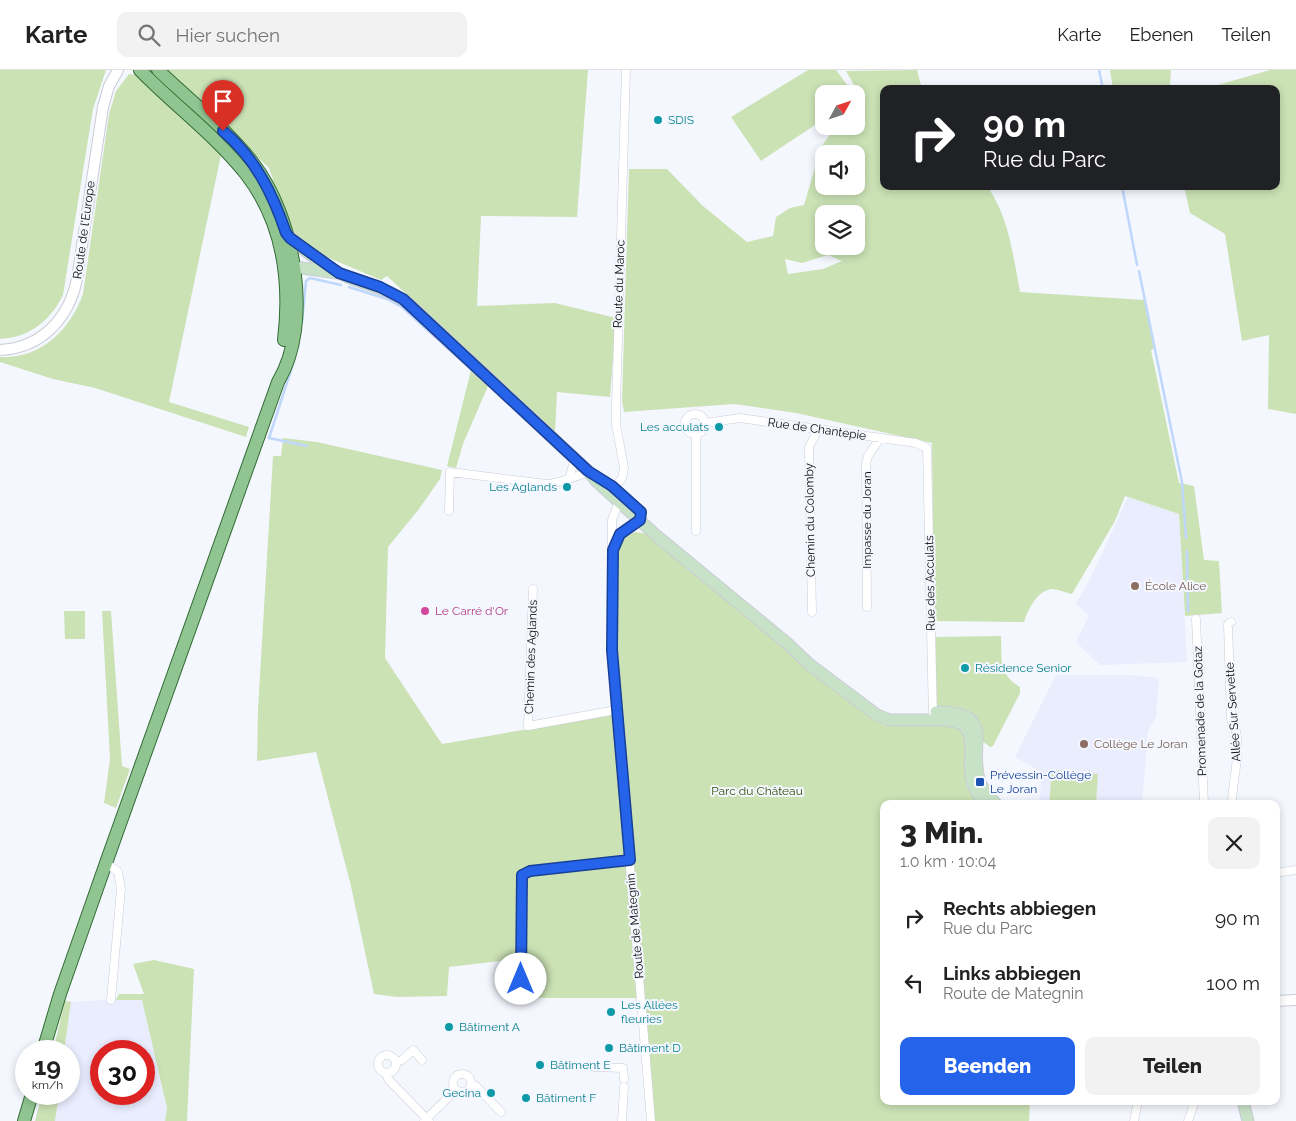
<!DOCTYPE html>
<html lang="de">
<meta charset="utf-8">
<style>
:root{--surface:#fff;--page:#f2f2f2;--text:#222;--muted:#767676;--line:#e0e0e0;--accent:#2563eb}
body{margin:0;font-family:Raleway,sans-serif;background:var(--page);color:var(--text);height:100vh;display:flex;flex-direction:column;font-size:19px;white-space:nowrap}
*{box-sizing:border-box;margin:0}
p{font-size:16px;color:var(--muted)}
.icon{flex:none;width:28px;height:28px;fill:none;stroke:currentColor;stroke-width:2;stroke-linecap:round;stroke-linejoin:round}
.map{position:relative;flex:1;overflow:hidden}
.drawer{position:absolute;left:880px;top:730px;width:400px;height:305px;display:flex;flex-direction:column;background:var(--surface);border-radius:10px;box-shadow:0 2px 8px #0003}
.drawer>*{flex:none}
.banner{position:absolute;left:880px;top:15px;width:400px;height:105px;border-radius:10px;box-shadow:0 2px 8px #0003;background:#202124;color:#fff;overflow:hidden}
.needle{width:32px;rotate:50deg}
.buttons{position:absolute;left:815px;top:15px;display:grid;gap:10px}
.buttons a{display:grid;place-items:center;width:50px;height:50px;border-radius:10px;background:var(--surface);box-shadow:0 2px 8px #0003;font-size:25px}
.speed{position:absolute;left:15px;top:970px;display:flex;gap:10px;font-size:25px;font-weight:700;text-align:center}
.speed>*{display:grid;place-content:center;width:65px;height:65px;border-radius:50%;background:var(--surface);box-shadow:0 2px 8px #0003;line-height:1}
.speed small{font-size:12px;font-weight:400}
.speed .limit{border:8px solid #d22;background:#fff;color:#111}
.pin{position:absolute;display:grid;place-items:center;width:42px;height:42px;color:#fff;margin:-51px -21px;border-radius:50% 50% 50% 0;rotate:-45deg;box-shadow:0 0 5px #0007}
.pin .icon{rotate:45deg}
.me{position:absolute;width:55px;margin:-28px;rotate:0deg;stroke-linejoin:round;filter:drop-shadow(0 0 4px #0008)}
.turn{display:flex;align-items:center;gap:18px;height:105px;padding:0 20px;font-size:22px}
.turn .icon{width:65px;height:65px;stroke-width:2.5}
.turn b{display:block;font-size:35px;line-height:42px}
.round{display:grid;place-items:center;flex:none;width:52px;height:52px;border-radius:10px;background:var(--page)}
.overview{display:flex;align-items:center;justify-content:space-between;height:85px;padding:0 20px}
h1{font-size:30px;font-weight:800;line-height:38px}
.action{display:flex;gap:10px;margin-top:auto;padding:10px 20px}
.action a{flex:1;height:58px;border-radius:10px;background:var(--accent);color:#fff;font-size:20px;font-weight:800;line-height:58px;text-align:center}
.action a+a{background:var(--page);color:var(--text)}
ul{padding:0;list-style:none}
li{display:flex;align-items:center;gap:15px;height:65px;padding:0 20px}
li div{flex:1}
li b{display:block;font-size:19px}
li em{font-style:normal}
header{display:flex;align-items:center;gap:30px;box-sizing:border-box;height:70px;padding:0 25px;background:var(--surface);border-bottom:1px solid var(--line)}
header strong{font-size:24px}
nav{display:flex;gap:28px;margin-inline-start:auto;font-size:18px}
.search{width:350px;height:45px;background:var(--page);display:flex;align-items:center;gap:12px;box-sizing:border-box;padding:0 18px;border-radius:10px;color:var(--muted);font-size:19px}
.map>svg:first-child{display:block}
.built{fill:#e9edfe;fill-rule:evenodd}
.green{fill:#cbe2b5;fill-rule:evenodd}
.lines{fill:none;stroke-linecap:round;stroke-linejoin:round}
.stream{stroke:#bfd7fa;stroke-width:2.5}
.minor-casing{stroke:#caccd6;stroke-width:9}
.tertiary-casing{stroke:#caccd6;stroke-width:12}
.secondary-casing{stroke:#caccd6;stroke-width:13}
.primary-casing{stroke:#326c34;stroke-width:14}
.minor{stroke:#fff;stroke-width:8}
.tertiary{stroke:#fff;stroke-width:10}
.secondary{stroke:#c8e2c8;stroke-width:11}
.primary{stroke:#90c591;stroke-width:12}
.route-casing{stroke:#184099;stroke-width:12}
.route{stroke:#2563eb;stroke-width:9}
.culture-dot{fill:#0f9aa8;stroke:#f5f7ff;stroke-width:2}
.education-dot{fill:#8d6e63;stroke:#f5f7ff;stroke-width:2}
.hotel-dot{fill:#d1479c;stroke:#f5f7ff;stroke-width:2}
.transit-dot{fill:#1a4fb4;stroke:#f5f7ff;stroke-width:2}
.labels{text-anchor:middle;stroke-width:4;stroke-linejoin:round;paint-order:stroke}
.culture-label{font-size:12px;fill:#0d838f;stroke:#f5f7ff;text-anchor:start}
.street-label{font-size:12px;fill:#0e0f12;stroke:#f5f7ff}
.education-label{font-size:12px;fill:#785e54;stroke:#f5f7ff;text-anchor:start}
.hotel-label{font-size:12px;fill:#b23c85;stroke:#f5f7ff;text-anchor:start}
.transit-label{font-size:12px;fill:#164399;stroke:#f5f7ff;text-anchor:start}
.park-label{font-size:12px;fill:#314c03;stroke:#f5f7ff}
</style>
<header>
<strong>Karte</strong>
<div class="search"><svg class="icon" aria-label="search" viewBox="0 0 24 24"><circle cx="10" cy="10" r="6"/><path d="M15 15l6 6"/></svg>Hier suchen</div>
<nav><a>Karte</a><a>Ebenen</a><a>Teilen</a></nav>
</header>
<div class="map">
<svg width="1296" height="1051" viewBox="0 0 1296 1051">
<rect width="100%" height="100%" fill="#f5f7ff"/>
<path class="built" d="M1128,427L1179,444L1187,592L1100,595L1076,572L1089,546L1076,534L1091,507Z
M1056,605H1131L1159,608L1156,647L1148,661L1142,734H1039L1042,702L1015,687Z
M106,930H142L167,1038L165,1051H55L59,1024H69V981H64L71,932ZM101,981H144V1024H101Z"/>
<path class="green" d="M0,0H106L93,39L63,225C51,250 29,268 0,269Z
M168,0H588L577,147L481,146L477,236L555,233L616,248L610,327L557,322L555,363L387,206L381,210L315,182L298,167L290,158L269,98Z
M808,0H836L854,24H824V49L761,91L731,47Z
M917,0L922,19H884V116H987C1009,147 1013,185 1020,222L1144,230L1154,279L1151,280L1179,413L1194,416L1204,490L1219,491L1222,543L1185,546L1179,444L1125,426L1115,451L1072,524C1066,523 1058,519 1052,519C1037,520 1028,540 1024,552L934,551L932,373L796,343L734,334L624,342L622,330L629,99H667L703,136L747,172L773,166L776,147L790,138L804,135L821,77L836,56H856V30L862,29L846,1ZM824,84H856V116H824ZM824,144H856V176H824ZM828,185L842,191L823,199L788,204L785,189L802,193Z
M1110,0H1171L1170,15L1188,19H1113Z
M1270,0H1296V344L1268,339L1269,265L1242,271L1225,164L1190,143L1184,116H1276V19H1204Z
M129,4L138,5L221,85L169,332L249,357L246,367L95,318L53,309L0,292V287C41,289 70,260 83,224L109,44L116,21Z
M471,300L488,316L463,374L456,398L447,396Z
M283,368L317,372L442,400L440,409L419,439L388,477L385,588L442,674L614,644L637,928H527V810L530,806L615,797L614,787L525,797L518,806L517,889L449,897L447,926L397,927L374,924L350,812L316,682L257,691L258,639L273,386H281Z
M635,462L649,464L844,626L884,655H958L965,664L966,715L980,734H884V1031H1030L1029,1051H655L615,563L616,483L623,468Z
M64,541H85V569H65Z
M102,541H111L122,696L130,699L116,738L104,733L110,689Z
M1001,566C1002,589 998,604 1020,617V623L993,676L990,677L937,636L935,567Z
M1052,700L1098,704L1096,734H1049Z
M154,890L194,899L187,1051H165L167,1038L142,930H116L119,924H144L133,894Z
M65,931L71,932L64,981H53Z
M42,1024H59L55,1051H35Z"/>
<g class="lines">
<path class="stream" d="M1099,0L1103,19
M1122,116L1137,195
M1139,201L1182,412L1186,468
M349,217L387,229L402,237L486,313
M302,252L306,211L310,208L341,215
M294,291L269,368L307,376
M1187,481L1188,541"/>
<defs>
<path id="minor" d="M685 354a10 10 0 1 1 20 0a10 10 0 1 1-20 0Z
M705,353L740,348L916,373L927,378L933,648
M696,365V461
M570,406L575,388
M610,424L622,408L624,398L616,354V335L626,0
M449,441L450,402L547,414C554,414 584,405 588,401
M641,442L640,450L623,461L615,472L612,498V580L651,1051
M612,476V450L619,432L626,429
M533,519L528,656L616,640
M867,537L866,394L868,386L880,368
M812,542L809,377L818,360
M1196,549L1204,734
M1231,552L1228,554L1231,649C1245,671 1232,709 1232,734
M106,793L118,802L121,819L111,930
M1276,803L1296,800
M521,930L522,805L530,801L630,789
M378 994a9 9 0 1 1 18 0a9 9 0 1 1-18 0Z
M396,992L402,990L413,980L422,990
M594,997L623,998L624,1009
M386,1003L388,1009L429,1051
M453 1013a9 9 0 1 1 18 0a9 9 0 1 1-18 0Z
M471,1014L476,1016L501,1042
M424,1051L456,1020
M622,1051L624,1017
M1134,1051L1138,1031
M1188,1051L1195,1031"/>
<path id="tertiary" d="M0,280C42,278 69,248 77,209L103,37L109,16L118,0
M1276,931L1296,930"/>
<path id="secondary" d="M286,163C300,178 321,193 339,203C362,215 388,217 409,234L588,401L596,411L657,466L787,573L809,594L877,645L890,650H947L963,654C983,678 955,702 986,734
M295,197L337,203
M936,642C994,642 971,668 978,705C980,717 988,725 996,734
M1243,1031L1248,1051"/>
<path id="primary" d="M140,0C174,35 215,65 246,104C283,152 291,212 284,270
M43,981L60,924L106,793L278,312C314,252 294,146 253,93C226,58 189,30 158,0
M24,1051L32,1024"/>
</defs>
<use href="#minor" class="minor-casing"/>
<use href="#tertiary" class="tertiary-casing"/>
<use href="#secondary" class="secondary-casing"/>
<use href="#primary" class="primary-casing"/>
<use href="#minor" class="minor"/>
<use href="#tertiary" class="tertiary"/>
<use href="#secondary" class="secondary"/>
<use href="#primary" class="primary"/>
</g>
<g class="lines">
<defs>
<path id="route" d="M223,61C255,88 273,124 286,163L290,168L339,203L380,217L403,229L588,401L612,416L641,442L640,450L620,464L613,480L612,580L630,790L530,801L522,805L521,909"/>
</defs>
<use href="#route" class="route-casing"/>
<use href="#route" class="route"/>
</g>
<g class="culture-dot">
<circle cx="658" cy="50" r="5"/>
<circle cx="719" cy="357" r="5"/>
<circle cx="567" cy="417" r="5"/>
<circle cx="965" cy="598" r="5"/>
<circle cx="611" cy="942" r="5"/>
<circle cx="449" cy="957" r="5"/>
<circle cx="609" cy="978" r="5"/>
<circle cx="540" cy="995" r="5"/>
<circle cx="491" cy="1023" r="5"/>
<circle cx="526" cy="1028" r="5"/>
</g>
<g class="education-dot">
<circle cx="1135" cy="516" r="5"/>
<circle cx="1084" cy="674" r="5"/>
</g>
<circle class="hotel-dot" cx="425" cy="541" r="5"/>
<rect class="transit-dot" x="975" y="707" width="10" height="10" rx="2.5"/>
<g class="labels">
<g class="culture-label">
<text x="668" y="54">SDIS</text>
<text x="709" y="361" text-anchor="end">Les acculats</text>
<text x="557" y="421" text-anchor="end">Les Aglands</text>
<text x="975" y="602">Résidence Senior</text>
<text x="621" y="939">Les Allées<tspan x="621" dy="14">fleuries</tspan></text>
<text x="459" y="961">Bâtiment A</text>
<text x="619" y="982">Bâtiment D</text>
<text x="550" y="999">Bâtiment E</text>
<text x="481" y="1027" text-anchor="end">Gecina</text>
<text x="536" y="1032">Bâtiment F</text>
</g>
<g class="street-label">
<text transform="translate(84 160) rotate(-82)" y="4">Route de l'Europe</text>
<text transform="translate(619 214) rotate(-88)" y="4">Route du Maroc</text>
<text transform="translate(817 359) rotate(8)" y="4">Rue de Chantepie</text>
<text transform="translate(810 450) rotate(-91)" y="4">Chemin du Colomby</text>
<text transform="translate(867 450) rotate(-90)" y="4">Impasse du Joran</text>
<text transform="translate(930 513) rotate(-91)" y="4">Rue des Acculats</text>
<text transform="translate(531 587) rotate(-88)" y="4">Chemin des Aglands</text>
<text transform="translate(1200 641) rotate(-92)" y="4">Promenade de la Gotaz</text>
<text transform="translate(1233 642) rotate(-94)" y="4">Allée Sur Servette</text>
<text transform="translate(635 856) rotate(-95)" y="4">Route de Mategnin</text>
</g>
<g class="education-label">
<text x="1145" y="520">École Alice</text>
<text x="1094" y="678">Collège Le Joran</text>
</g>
<g class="hotel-label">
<text x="435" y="545">Le Carré d'Or</text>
</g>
<g class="transit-label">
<text x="990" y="709">Prévessin-Collège<tspan x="990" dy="14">Le Joran</tspan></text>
</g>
<g class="park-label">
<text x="757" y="725">Parc du Château</text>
</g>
</g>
</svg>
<div class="buttons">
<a><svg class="needle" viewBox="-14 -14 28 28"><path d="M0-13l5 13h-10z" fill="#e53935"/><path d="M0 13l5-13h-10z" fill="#767676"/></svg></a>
<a><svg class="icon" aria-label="sound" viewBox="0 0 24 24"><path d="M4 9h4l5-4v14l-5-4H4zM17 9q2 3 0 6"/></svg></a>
<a><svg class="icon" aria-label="layers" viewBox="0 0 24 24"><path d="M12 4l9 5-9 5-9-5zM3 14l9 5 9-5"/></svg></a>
</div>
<div class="speed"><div>19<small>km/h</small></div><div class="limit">30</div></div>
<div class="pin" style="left:223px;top:61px;background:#d93025"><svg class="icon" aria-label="arrive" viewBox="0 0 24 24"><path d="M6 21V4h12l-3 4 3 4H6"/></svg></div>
<svg class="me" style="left:521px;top:909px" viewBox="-20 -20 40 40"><circle r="19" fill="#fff"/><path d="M0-13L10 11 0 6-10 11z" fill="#2563eb"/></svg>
<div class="banner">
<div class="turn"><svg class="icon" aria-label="right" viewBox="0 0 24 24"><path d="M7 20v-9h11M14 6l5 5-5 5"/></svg><div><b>90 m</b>Rue du Parc</div></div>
</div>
<section class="drawer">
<div class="overview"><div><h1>3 Min.</h1><p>1.0 km · 10:04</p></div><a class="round"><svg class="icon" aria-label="close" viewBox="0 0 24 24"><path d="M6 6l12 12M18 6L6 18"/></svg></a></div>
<ul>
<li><svg class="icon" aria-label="right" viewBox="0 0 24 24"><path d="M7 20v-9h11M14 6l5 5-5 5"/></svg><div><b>Rechts abbiegen</b><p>Rue du Parc</p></div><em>90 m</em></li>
<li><svg class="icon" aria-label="left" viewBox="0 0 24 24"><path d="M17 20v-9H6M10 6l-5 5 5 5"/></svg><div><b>Links abbiegen</b><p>Route de Mategnin</p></div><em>100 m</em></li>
</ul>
<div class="action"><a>Beenden</a><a>Teilen</a></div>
</section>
</div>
